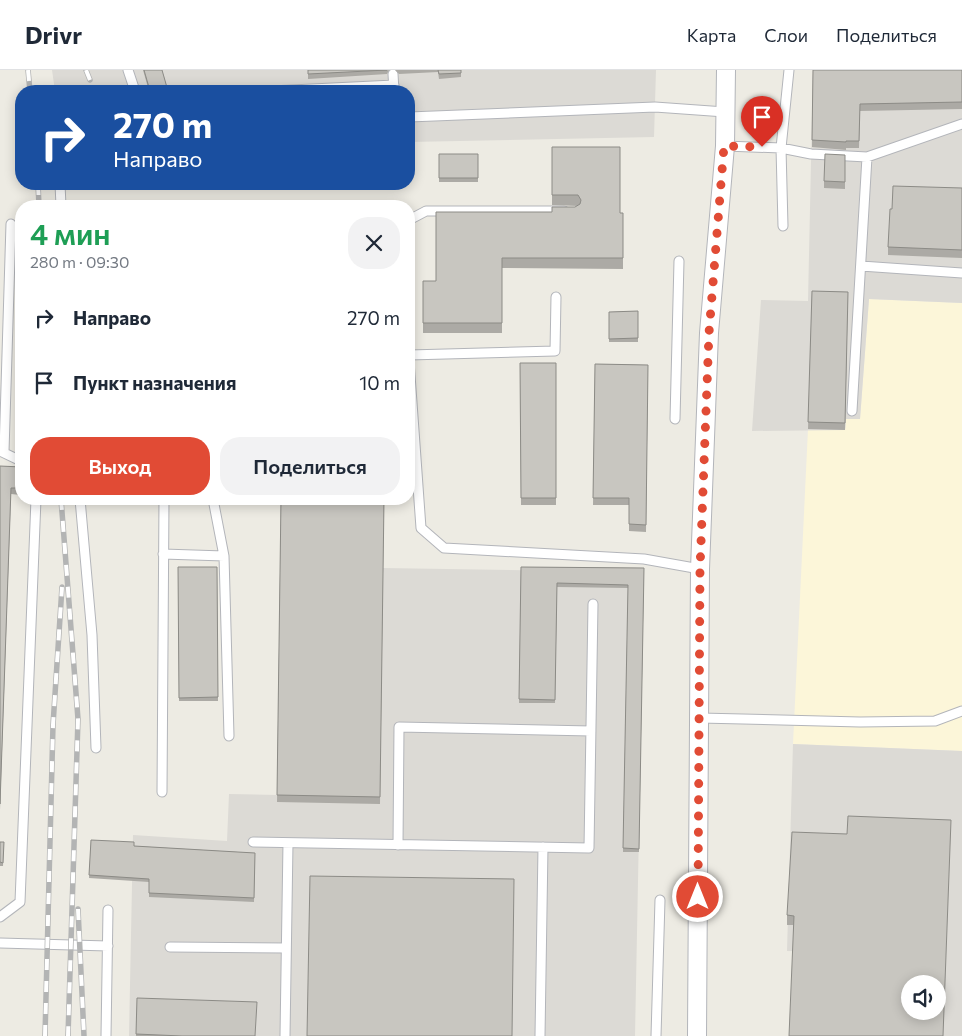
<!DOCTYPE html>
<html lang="ru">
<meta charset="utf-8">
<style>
:root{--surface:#fff;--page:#f2f2f3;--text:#1f2937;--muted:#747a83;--line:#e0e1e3;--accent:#e14b35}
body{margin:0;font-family:Commissioner,sans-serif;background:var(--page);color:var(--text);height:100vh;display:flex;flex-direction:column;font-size:19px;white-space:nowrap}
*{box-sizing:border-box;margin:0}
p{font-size:16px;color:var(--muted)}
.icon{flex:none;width:28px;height:28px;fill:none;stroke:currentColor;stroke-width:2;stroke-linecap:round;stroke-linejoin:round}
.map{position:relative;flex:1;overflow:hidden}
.drawer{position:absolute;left:15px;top:130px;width:400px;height:305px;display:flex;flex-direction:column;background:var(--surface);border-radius:20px;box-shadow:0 2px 12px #0003}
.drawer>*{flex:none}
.top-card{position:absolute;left:15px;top:15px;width:400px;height:105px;border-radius:20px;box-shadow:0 2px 12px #0003;background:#1a4fa0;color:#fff;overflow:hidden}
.tools{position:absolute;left:901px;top:905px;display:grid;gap:10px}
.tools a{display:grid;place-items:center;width:45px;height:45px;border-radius:50%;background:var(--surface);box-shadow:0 2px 12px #0003;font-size:25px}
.pin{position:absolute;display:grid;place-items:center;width:42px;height:42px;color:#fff;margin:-51px -21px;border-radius:50% 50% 50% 0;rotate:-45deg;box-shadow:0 0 5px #0007}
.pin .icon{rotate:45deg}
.me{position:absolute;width:55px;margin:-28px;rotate:0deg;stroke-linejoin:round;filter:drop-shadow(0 0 4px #0008)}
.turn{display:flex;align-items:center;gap:18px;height:105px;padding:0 15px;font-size:22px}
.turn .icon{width:65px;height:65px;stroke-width:2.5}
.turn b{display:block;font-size:35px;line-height:42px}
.round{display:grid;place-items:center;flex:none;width:52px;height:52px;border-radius:20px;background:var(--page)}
.head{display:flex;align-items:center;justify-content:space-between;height:85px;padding:0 15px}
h1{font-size:30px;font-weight:600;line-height:38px;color:#1e9e55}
.cta{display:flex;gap:10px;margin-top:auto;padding:10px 15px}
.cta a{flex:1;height:58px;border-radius:20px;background:var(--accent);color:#fff;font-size:20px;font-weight:600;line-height:58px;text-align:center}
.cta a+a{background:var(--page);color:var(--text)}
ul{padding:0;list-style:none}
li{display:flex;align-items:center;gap:15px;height:65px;padding:0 15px}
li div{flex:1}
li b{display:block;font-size:19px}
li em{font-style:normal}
header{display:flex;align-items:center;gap:30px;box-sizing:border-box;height:70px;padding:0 25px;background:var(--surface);border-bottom:1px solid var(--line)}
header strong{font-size:24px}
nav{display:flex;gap:28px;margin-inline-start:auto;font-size:18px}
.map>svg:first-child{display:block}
.commercial{fill:#fcf6d9}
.industrial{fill:#dcdad5;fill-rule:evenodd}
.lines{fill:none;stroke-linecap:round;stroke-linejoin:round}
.lane-casing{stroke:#b3b5ba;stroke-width:11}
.street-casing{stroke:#b3b5ba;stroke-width:20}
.lane{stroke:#fff;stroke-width:9}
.street{stroke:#fff;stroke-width:18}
.rail-casing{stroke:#b3b4b4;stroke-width:5.5}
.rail{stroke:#fff;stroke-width:4;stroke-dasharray:11;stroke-linecap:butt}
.wall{fill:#acaaa5}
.building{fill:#c8c6c0;stroke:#8c8b86;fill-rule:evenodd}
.route{stroke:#e14b35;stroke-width:9;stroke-dasharray:0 16.2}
</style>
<header>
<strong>Drivr</strong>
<nav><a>Карта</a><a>Слои</a><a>Поделиться</a></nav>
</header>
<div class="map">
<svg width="962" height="966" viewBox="0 0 962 966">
<rect width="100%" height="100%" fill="#edebe3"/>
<path class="commercial" d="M869,229L962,233V681L793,674L808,359L845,360L846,348L860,349Z"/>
<path class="industrial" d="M52,0H656L654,67L409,72V21H55Z
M813,0H962V233L869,229L860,349H846L845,360L752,361L761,230L808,231Z
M281,429L383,498L644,502L635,966H129L133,765L227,771L229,724L277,725Z
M793,674L962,681V966H828L832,882L787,881ZM910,914H938V941H910Z"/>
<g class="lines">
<defs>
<path id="lane" d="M128,0L135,21
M393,4L394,21
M271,21L394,15
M409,47L655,37L725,42
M725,76L781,78L811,84L867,87L962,54
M60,114L61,136
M409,150L426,141H564
M783,156L781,78L789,0
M861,196L962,203
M409,285L555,281L556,227
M409,291L421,458L444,478L644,489L700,499
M852,341L867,87
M675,349L679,191
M0,381L21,391
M4,382L11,154
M80,429L92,565L96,678
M213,429L224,486L229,666
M163,484L224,486
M700,648L860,652L935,651L962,641
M162,722L164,429
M253,772L589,778L593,534
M398,775L399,657L591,661
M0,847L20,832L36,429
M0,873L108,876
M170,877L286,878
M106,966L108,840
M285,966L288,773
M540,966L543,777
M656,966L660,830"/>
<path id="street" d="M697,966L700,499L709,263L725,76L726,0"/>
</defs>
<use href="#lane" class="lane-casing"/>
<use href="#street" class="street-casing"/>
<use href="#lane" class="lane"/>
<use href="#street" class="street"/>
<defs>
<path id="rail" d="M28,0L30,21
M86,0L90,10
M38,114L39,136
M61,429L78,649L68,966
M78,839L84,966
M45,966L53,655L62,517"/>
</defs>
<use href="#rail" class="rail-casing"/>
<use href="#rail" class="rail"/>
</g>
<path class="wall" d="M143,0H162L168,21H149Z
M308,0H389L387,4L308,9Z
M395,0H461V7L439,9L438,2L399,4Z
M813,0H962V39L860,41L859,78H846V80L812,77Z
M552,77L620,143H623V199L502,198V263H423V211H436L552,142L575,137L578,136L552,135Z
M439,84H478V112H439Z
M845,85V119L824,118V111Z
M962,118V188L888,185V177L892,139Z
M812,221L848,222L845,360L808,359Z
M638,241V272H609V242Z
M520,293H556V435H521Z
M595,294L648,295L646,462L629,461V435H593Z
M0,396L21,397V425L11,424L0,740Z
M281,429H384L380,734L277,732Z
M178,497H217L218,631H179Z
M521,497L644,498L639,782H623L628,518L557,517L555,633H519Z
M951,750L793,855H787V845L847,764Z
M91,770L134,776L255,783L254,832L149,827V812L89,808Z
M0,772H4L3,796H0Z
M137,928L256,966H136Z"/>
<path class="building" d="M144,0H162L168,21H150Z
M308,0H387L308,4Z
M438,0H461V3L439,4Z
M813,0H962V32L860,34L859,71H846V72L812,70Z
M552,77H620V143H623V188H502V253H423V211H436V142H552V137H575L580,134L581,130L578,125H552Z
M439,84H478V108H439Z
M825,84L845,85V112L824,111Z
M893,116L962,118V180L888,177L890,139H892Z
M812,221L848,222L845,353L808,352Z
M638,241V268L609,269V242Z
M520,293H556V428H521Z
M595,294L648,295L646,455L629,454V428H593Z
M0,396L21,397V418H11L0,734Z
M281,429H384L380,727L277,725Z
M178,497H217L218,627L179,628Z
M521,497L644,498L639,779L623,778L628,515L557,513L555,630L519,629Z
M848,746L951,750L943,966H789L794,846L787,845L792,762L847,764ZM910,914H938V941H910Z
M91,770L134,772V776L255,783L254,828L149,823V809L89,805Z
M0,772H4L3,793L0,792Z
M310,806L514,809L512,966H307Z
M137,928L257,932L255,966H182L136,964Z"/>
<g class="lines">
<path class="route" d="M698,827L700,499L709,263L724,76L762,77"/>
</g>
</svg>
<div class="tools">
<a><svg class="icon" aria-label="sound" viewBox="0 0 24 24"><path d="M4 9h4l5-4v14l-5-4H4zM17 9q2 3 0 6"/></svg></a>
</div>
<div class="pin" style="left:762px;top:77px;background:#d93025"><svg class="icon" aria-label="arrive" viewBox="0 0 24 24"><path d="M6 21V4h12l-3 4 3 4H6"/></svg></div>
<svg class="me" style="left:698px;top:827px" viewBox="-20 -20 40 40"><circle r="17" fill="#e14b35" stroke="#fff" stroke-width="3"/><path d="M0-11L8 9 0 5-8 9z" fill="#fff"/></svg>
<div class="top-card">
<div class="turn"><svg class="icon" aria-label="right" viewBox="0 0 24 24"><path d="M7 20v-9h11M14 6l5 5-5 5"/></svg><div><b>270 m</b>Направо</div></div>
</div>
<section class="drawer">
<div class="head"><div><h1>4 мин</h1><p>280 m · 09:30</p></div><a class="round"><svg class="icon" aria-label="close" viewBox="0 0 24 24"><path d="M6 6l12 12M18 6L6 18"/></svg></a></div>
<ul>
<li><svg class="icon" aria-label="right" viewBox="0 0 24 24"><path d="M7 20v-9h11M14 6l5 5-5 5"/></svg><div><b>Направо</b></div><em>270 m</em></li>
<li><svg class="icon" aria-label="arrive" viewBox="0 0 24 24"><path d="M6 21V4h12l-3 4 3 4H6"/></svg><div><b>Пункт назначения</b></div><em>10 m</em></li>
</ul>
<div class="cta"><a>Выход</a><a>Поделиться</a></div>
</section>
</div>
